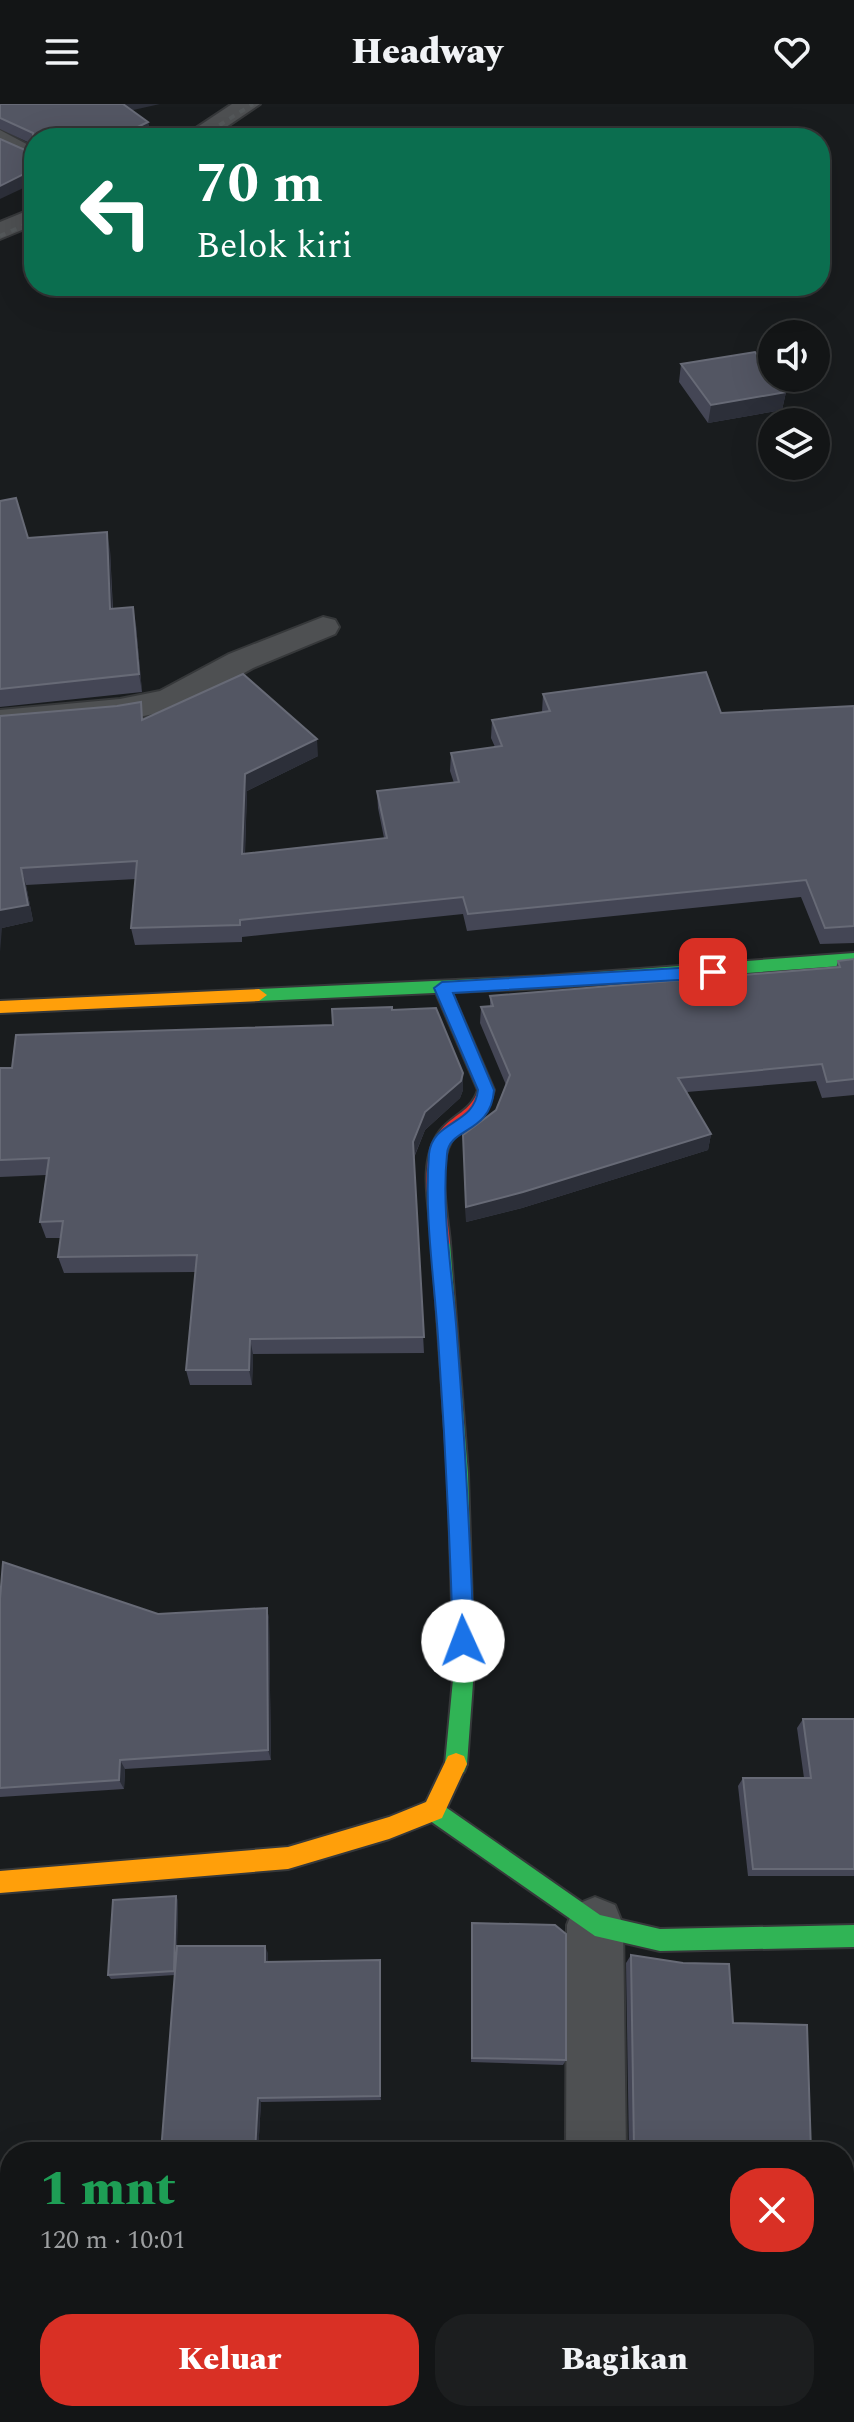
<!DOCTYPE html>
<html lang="id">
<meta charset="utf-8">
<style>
:root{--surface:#131516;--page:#1c1e1f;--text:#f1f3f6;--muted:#9d9fa1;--line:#323435;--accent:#d93025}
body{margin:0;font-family:Spectral,serif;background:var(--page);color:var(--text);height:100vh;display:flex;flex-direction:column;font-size:30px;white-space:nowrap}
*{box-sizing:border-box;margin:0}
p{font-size:26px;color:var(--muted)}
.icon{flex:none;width:44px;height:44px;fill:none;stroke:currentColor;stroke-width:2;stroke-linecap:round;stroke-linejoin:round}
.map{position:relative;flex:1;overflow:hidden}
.panel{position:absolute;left:0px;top:2038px;width:854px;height:280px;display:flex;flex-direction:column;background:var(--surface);border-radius:32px 32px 0 0;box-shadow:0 8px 32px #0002,0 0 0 2px var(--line)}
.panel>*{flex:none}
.guide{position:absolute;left:24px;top:24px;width:806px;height:168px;border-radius:32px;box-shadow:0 8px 32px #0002,0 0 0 2px var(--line);background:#0b6e4f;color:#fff;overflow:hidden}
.fabs{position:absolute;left:758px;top:216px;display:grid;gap:16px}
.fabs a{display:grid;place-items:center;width:72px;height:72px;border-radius:50%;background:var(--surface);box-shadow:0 8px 32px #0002,0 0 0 2px var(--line);font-size:40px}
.pin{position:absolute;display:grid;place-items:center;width:68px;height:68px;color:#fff;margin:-34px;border-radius:16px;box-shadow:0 4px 12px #0006}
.me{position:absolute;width:88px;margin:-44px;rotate:358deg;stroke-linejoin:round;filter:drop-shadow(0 0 6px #0008)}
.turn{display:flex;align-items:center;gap:28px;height:168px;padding:0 40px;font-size:36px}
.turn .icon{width:104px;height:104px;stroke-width:2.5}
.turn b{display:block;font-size:56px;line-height:68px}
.round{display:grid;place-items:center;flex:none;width:84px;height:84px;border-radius:32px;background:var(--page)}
.headline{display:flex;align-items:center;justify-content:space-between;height:136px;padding:0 40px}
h1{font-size:48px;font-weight:800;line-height:60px;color:#1e9e55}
.button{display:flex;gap:16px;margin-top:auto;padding:16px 40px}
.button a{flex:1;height:92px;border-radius:32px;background:var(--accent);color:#fff;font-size:32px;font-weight:800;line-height:92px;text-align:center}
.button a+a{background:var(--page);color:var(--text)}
header{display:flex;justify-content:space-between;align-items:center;height:104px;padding:0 40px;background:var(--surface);font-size:36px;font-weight:800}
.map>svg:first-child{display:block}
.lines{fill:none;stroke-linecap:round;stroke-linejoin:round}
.street-casing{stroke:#36383a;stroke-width:4}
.fast-casing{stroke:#36383a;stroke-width:4}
.slow-casing{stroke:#36383a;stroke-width:4}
.jam-casing{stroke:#36383a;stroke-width:4}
.street{fill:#4e5052;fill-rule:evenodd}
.fast{fill:#30b455;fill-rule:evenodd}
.slow{fill:#ff9f0a;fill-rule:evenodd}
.jam{fill:#e5322d;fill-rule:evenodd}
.rail{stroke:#54585a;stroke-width:4;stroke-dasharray:6 6;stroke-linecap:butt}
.wall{fill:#444655}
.shaded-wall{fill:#2c2f39}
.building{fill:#535663;stroke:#676a76;stroke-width:2}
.route{fill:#1a73e8;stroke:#114b97;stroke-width:2}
</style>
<header><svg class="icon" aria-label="menu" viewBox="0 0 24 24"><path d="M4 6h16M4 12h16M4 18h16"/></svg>Headway<svg class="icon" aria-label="heart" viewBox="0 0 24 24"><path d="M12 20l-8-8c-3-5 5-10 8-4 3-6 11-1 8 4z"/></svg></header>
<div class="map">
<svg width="854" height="2318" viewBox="0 0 854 2318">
<rect width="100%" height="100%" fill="#191c1e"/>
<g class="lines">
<defs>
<path id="street" d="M232,0H260L210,34H181Z
M0,26L34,44V61L0,43Z
M34,104V121L0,135V118Z
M323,513L335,516L339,523L335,530L253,564L182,604L120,617L0,628V606L120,595L160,587L229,550Z
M595,1793L615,1801L623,1821L626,2048H566L567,1821L575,1801Z"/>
<path id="fast" d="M854,849V861L545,884L259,897L251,891L259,885L545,872Z
M441,1132L447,1134L450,1139L468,1370L474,1565L467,1660L464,1668L456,1671L448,1668L445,1660L454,1565L448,1370L432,1139L435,1134Z
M434,1695L600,1811L660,1825L854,1821V1843L660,1847L595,1832L426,1714L423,1706L426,1698Z"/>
<path id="slow" d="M259,885L267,891L259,897L0,909V897Z
M456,1649L464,1652L467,1660L442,1714L389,1735L288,1765L0,1789V1767L288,1743L389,1713L426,1698L448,1652Z"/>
<path id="jam" d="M442,878L450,884L494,986C485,1021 466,1015 451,1038C437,1061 448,1113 450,1139L447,1144H435L432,1139C430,1105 417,1057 440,1027C453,1010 471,1008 478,986L434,884Z"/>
</defs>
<use href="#street" class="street-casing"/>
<use href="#fast" class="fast-casing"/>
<use href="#slow" class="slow-casing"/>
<use href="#jam" class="jam-casing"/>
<use href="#street" class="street"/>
<use href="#fast" class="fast"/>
<use href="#slow" class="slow"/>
<use href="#jam" class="jam"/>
<path class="rail" d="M199,34L253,0
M0,132L34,117"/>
</g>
<path class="wall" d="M0,0L132,6L148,18L150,30L34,41L0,25Z
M681,260L786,288L782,306L708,319L679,278Z
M0,397L28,434L110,446L113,505L136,521L142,588L0,603Z
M543,590L721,609L854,602V839L820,840L801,793L467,827L463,810L242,833V838L135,841L131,824L136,775L26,781L33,817L2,824L0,612L144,616L318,652L247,687L245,750L384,734L378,704L377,687L454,679L450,667L451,649L495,643L491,634L492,616L542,608Z
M854,855V991L822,994L816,977L687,988L711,1030L708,1046L522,1104L466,1118L463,1031L496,1006L506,981L480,919L481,903L490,902V892L836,864L838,857Z
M392,906L463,986L460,994L425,1026L414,1054L424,1249L253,1250L252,1281H190L186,1266L195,1168L64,1169L58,1153L61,1134H46L40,1118L46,1071L0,1073V964H12L333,921Z
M0,1495L158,1510L267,1504L269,1515L271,1656L125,1665L124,1685L0,1693Z
M803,1615H854V1772H748L738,1682L743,1674H804L797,1624Z
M178,1796L177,1843L268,1849V1858L381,1862V1996L261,1998L258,2048H161L175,1871L111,1875L108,1871Z
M472,1819L566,1956L563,1961L471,1958Z
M631,1851L733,1919L811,2048H615L629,2047L626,1859Z"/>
<path class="shaded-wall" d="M119,0H160L120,9Z
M148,18L150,30L143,34H115Z
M34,65V79L0,95V82Z
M786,288L782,306L708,319L711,301Z
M107,428L110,446L113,523L110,505Z
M133,503L136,521L142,588L139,570Z
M317,635L318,652L247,687L244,767L242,750L245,670Z
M21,764L26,781L33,817L2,824L0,848V806Z
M463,969V986L460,994L425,1026L413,1055V1038L425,1008Z
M711,1030L708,1046L522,1104L466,1118V1103Z
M250,1235L253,1250L252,1281L249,1266Z
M267,1504L269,1515L271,1656L268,1646Z
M120,1656L125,1665L124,1685L119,1676Z
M176,1792L178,1796L176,1871L174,1867Z
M265,1842L268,1849V1864L265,1858Z
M380,1856L381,1862V1996L380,1992Z
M258,1994L261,1998L258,2048H255Z
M153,2308H158L157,2318H151Z"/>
<path class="building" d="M0,0H123L148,18L115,34H34V49L33,29L0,14Z
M0,35L34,50V65L0,82Z
M755,248L772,270V274H775L786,288L711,301L681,260Z
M16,394L28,434L107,428L110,505L133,503L139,570L0,585V397Z
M706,568L721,609L854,602V822L825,824L806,776L468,810L463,793L240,816V821L131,824L137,757L21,764L28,801L0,806V612L117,602L141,598L142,616L243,570L317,635L245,670L242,750L387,734L377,687L459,678L451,649L502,642L492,616L550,607L543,590Z
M854,855V975L827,978L822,960L678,974L711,1030L523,1088L466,1103L463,1031L496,1006L510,971L481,903L493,902L490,892L840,863L838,857Z
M392,903V906L436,904L463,969L461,977L425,1008L413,1038L424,1233L250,1235L249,1266H186L197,1151L58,1153L63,1117L40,1118L49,1054L0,1056V964H12L16,931L333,921L332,905Z
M3,1458L158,1510L267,1504L268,1646L120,1656L119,1676L0,1684V1495Z
M803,1615H854V1765H753L743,1674H811Z
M176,1792L174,1867L108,1871L113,1796Z
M472,1819L555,1821L566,1830V1956L472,1954Z
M177,1842H265V1858L380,1856V1992L258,1994L255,2048H161Z
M631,1851L683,1859L729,1860L733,1919L807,1921L811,2048H616L631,2047L634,2044Z
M45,2308H153L151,2318H43Z
M486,2308H819V2318H485Z"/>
<path class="route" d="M713,862L721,868L713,874L453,889L494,986C491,1030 449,1023 447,1050C441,1109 453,1173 457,1233C465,1334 470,1436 474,1537L471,1545L463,1548L456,1545L453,1537C450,1436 445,1334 438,1233C434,1173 424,1109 429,1050C433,1015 474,1022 478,986L434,884L442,878Z"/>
</svg>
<div class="fabs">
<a><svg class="icon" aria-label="sound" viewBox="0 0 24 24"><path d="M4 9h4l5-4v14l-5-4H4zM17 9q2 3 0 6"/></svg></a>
<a><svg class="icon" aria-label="layers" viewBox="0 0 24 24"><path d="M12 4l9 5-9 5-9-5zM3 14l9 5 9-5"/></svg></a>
</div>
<div class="pin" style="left:713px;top:868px;background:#d93025"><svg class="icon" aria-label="arrive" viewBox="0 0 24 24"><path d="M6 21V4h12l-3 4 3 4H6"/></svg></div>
<svg class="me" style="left:463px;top:1537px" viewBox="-20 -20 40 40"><circle r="19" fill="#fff"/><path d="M0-13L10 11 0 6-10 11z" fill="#1a73e8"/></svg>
<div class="guide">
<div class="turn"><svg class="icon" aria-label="left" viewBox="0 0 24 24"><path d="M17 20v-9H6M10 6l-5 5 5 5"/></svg><div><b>70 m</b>Belok kiri</div></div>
</div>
<section class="panel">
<div class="headline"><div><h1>1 mnt</h1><p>120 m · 10:01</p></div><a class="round" style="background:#d93025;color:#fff"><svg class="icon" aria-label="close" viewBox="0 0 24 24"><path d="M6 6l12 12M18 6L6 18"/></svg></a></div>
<div class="button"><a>Keluar</a><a>Bagikan</a></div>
</section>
</div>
